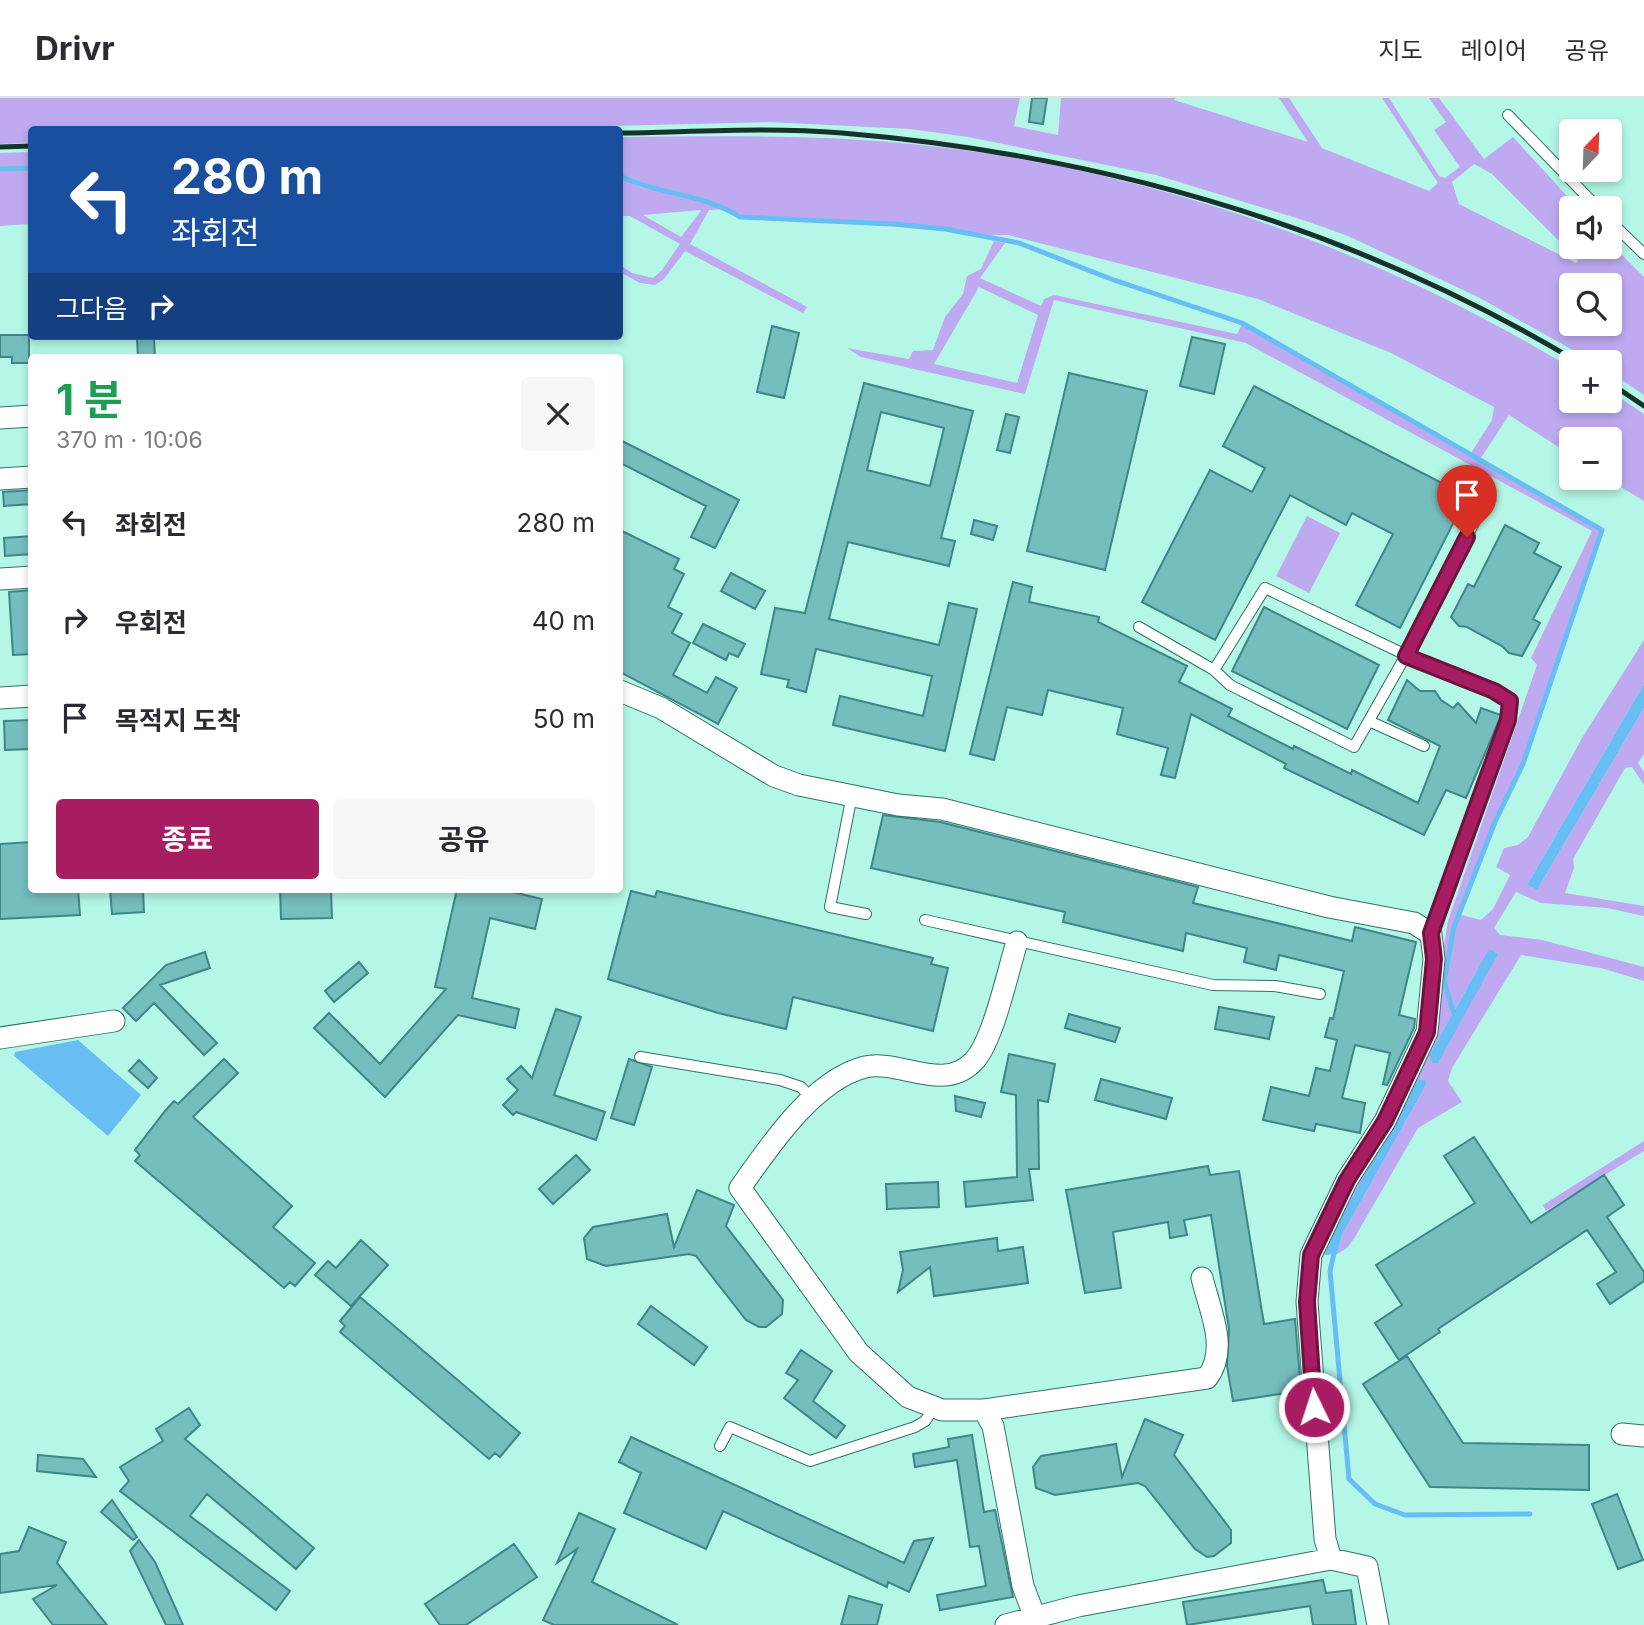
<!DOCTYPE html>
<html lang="ko">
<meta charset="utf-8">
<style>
:root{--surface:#fff;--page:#f7f7f7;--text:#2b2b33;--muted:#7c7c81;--line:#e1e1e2;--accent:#a81d61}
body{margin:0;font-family:Inter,"Noto Sans KR",sans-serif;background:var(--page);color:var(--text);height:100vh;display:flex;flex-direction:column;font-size:26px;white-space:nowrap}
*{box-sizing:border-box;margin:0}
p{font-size:23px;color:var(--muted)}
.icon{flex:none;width:38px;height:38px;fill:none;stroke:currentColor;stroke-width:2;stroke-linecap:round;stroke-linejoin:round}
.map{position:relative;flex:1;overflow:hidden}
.drawer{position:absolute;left:28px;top:256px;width:595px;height:539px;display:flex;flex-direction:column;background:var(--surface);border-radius:7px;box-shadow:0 4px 10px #0003}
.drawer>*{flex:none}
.hud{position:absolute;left:28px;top:28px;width:595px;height:214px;border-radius:7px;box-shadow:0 4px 10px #0003;background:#1a4fa0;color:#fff;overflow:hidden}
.needle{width:46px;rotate:23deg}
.fabs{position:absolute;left:1559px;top:21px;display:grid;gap:14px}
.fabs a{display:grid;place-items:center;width:63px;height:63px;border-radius:7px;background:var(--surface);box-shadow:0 4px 10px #0003;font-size:35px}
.pin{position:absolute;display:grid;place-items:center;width:60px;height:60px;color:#fff;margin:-72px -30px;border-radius:50% 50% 50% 0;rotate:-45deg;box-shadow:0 0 7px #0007}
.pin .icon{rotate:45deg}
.me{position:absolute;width:77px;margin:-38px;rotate:356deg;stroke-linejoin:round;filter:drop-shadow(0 0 5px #0008)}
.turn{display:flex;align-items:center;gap:24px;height:147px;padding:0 28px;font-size:32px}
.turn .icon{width:91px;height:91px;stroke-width:2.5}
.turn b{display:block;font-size:49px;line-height:60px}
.then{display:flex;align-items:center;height:66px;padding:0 28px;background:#0003;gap:14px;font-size:26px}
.round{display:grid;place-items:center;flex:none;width:74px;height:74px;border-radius:7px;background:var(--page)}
.overview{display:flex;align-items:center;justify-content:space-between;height:119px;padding:0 28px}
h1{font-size:42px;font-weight:700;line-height:52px;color:#1e9e55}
.cta{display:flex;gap:14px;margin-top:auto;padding:14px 28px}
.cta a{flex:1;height:80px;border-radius:7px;background:var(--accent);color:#fff;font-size:28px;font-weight:700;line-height:80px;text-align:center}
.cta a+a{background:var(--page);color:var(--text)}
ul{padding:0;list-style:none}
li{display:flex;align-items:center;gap:21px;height:98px;padding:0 28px}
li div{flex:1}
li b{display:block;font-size:26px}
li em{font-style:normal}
header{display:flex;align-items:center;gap:42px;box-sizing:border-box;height:98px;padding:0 35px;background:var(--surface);border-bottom:2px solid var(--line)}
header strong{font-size:33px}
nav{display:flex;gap:38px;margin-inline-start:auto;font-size:24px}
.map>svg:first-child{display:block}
.green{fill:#bfaaf2;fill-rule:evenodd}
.water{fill:#68bef2}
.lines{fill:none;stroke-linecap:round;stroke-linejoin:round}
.stream{stroke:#68bef2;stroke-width:5}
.building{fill:#76bdbe;stroke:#3f8688;stroke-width:2;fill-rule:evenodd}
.lane-casing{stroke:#307264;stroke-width:12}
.street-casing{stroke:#307264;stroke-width:23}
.lane{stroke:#fff;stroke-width:10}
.street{stroke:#fff;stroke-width:21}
.rail{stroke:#17322c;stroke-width:5}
.route-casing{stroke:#6d133f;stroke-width:18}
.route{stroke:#a81d61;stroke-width:12}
</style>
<header>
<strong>Drivr</strong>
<nav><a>지도</a><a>레이어</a><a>공유</a></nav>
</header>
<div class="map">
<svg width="1644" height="1527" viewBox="0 0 1644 1527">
<rect width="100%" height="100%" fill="#b4f7e6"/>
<path class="green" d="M0,0H1020L1014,28L1058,37L1061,0H1176L1174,2L1308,44L1279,0H1289L1322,50L1429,93L1438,85L1382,0H1389L1439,78L1445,80L1460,69L1434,32L1446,24L1429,0H1439L1484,61L1513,39L1578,110H1572V149H1610V145L1644,179V297L1610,274V264H1594L1478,199L1348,138L1303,122L1156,77L968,39L910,31L769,24L450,32H32L31,45L0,46ZM1474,66L1492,76L1578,162L1576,165L1459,106L1452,84ZM1572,187H1610V226H1572Z
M620,39C729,38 839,36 947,50C1168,78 1382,155 1571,270L1572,303H1610V293L1644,316V403L1606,380H1610V341H1572L1571,357L1509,317L1481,360L1471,355L1492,322L1494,309L1391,255L1258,201L1008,137C973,138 937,129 902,126C848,121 794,120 741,117C703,94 659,95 620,76Z
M31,54V69L0,70V55Z
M0,72H31V126L0,128Z
M620,79L639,89L691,99L726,111L709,112L690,146L807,209L803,215L685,153L664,181L655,187L640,185L620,174V167L632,175L653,180L662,172L680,146L630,118H620ZM701,113L681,139L643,117L700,112Z
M994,143L1005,145L980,180L1041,208L1044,201L1054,197L1237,236L1242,226L1601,432L1522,665L1494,723L1453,829L1443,883L1453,916L1429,958L1498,856L1489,852L1454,913L1446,883L1456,829L1461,817L1481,822L1493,811L1510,777L1496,769L1504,750L1518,747L1528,739L1582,640L1644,542V586L1527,787L1537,792L1644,610V656L1638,665L1644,674V687L1632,669L1625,670L1573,761L1574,770L1565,795L1644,808V818L1607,810L1541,805L1516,794L1494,830L1500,837L1542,842L1644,869V883L1601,870L1521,857L1452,970L1448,983L1462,1004L1418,1030L1355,1139L1347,1150L1337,1156L1342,1137L1426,987L1424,982L1330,1140L1325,1157H1317L1429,939L1448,823L1537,567L1531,560L1592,433L1246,245L1054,202L1025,296L861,259L847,250L909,261L913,253L933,252L945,219L963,196L967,178L981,171ZM979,189L1038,217L1017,285L934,266Z
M1307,418L1340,435L1309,495L1276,478Z
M1644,1043V1053L1546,1113L1543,1107Z"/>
<path class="water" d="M1644,586V610L1537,792L1527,787Z
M1489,851L1498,856L1438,965H1433L1429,958Z
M78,942L141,997L108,1038L14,958L15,954Z
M1416,982H1425L1426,987L1342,1137L1337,1156L1325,1157L1330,1140Z"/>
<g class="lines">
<path class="stream" d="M0,71L32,70
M620,78C658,97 703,95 740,119L893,126L945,131L1019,145L1111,181L1242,225L1602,432L1523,666L1495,724L1454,829L1444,883L1455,919
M1335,1151L1330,1173L1349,1381L1375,1406L1405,1417L1530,1416"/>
</g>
<path class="building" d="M1032,0H1047L1043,26L1029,24Z
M772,228L799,235L784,300L757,294Z
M0,237H29V265H12V259H0Z
M1192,239L1225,246L1214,296L1180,288Z
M137,241H154L155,259H138Z
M1069,275L1147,293L1105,472L1027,453Z
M864,285L973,313L941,440L955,443L949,468L848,444L829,521L939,547L949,505L977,511L945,653L833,627L840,598L923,618L932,578L816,551L806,594L787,589L789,582L761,576L775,510L805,515ZM881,314L944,330L930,388L867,372Z
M1254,288L1467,398L1400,530L1356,507L1393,436L1352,415L1346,427L1290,397L1215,542L1142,504L1210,372L1252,394L1265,370L1223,348Z
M1006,316L1019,319L1010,355L997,352Z
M620,342L739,402L715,450L691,439L706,408L620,365Z
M32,392V406L4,408L3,394Z
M974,422L997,428L993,442L971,436Z
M1505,427L1539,445L1534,455L1561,469L1533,521L1540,525L1522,558L1509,555L1502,548L1467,529L1459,528L1451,519L1468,486L1474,489Z
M620,432L679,461L674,471L684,476L668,509L682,516L672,535L690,545L673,577L707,595L716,579L737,590L718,626L620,574Z
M32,438V456L5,458L4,440Z
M731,475L765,493L755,511L721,493Z
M1013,484L1032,489L1029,504L1099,519L1098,524L1187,568L1179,584L1232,611L1228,618L1293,651L1294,648L1351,676L1352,672L1418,705L1440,648L1388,622L1407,582L1420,593H1435L1441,602L1453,610L1458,605L1476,625L1481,610L1501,617L1500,620L1466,700L1446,692L1424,737L1284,670L1286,666L1191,616L1175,680L1161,677L1168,650L1117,636L1123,610L1048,592L1042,617L1007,609L994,662L970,656Z
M32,492V556L13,557L9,494Z
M1264,509L1379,567L1347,631L1232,573Z
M703,526L745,546L738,559L729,555L726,562L693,545Z
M32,622V651L5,652L4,623Z
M883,717L940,724L1198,789L1193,805L1352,843L1355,829L1416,844L1399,917L1415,921L1414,930L1387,987L1383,986L1390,955L1355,947L1342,1000L1365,1005L1360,1035L1316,1026L1314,1033L1263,1022L1271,989L1309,998L1316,970L1330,973L1337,942L1325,939L1330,920L1333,921L1344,873L1279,857L1276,872L1244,864L1247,850L1186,835L1183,853L1063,824L1065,814L871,770Z
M32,744V791H78L80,817L0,821V746Z
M110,791H143L144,814L112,816Z
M280,791H331L332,820L281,821Z
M457,791H499L542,801L535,831L490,820L472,900L519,911L515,930L458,917L385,999L314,930L329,915L380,966L446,891L435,889Z
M631,793L655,799L657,793L933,860L931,866L948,870L933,933L793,899L786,931L718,915L608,881Z
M205,854L210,870L160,887L217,945L204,957L154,905L136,923L123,910L166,867Z
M359,864L368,875L334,904L325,893Z
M1219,909L1274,919L1269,941L1215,931Z
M556,911L581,919L554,997L605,1014L596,1042L516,1014L513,1017L503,1007L518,992L507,981L521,968L532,980Z
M1069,916L1120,930L1115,944L1065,930Z
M1009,956L1055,966L1048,1004L1038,1002L1039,1071H1029L1033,1102L966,1109L964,1084L1017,1079L1016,997L1001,994Z
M224,961L238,975L193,1019L292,1108L273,1129L315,1165L295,1188L290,1184L284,1190L135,1063L140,1057L135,1052L165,1013L174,1003L178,1006Z
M629,961L652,969L634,1027L611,1020Z
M139,962L157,980L148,990L129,973Z
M1101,981L1172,1000L1166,1021L1095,1002Z
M955,998L985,1005L981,1019L956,1013Z
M1474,1039L1531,1125L1604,1077L1624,1107L1607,1119L1644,1174V1183L1610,1206L1597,1186L1616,1174L1587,1132L1438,1231L1440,1234L1399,1262L1375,1225L1402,1207L1376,1167L1475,1105L1444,1058Z
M576,1057L590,1072L553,1106L539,1091Z
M1208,1068L1210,1077L1239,1073L1264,1226L1295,1221L1301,1293L1233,1303L1227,1268L1229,1231L1211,1117L1184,1122L1187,1137L1170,1140L1168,1124L1113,1134L1121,1190L1085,1195L1066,1092Z
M938,1084L939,1109L887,1111L886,1086Z
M697,1092L734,1107L726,1128L783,1202L782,1216L766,1229H759L746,1222L696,1158L689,1156L606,1168L587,1161L584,1140L593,1129L667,1116L674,1149Z
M997,1140L998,1153L1023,1149L1028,1185L934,1198L930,1169L898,1194L903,1172L900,1154Z
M361,1142L388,1167L351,1208L315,1177L328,1163L336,1170Z
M360,1199L520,1335L500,1359L495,1355L489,1361L340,1234L345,1228L340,1223Z
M651,1208L707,1249L694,1267L638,1226Z
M801,1252L832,1273L813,1303L845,1328L836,1340L784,1300L798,1282L786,1275Z
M1407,1258L1463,1345L1589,1347V1392L1430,1389L1363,1286Z
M189,1310L200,1327L185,1341L314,1450L296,1471L207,1396L190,1418L290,1493L276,1512L120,1393L129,1383L120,1369L163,1343L156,1331Z
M1145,1321L1183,1337L1174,1357L1231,1432V1445L1214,1458L1207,1459L1195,1451L1145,1388L1138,1385L1055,1397L1036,1390L1033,1369L1041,1358L1116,1346L1122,1379Z
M972,1337L984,1414L995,1412L1013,1499L940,1512L937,1497L986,1488L979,1448L970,1449L957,1362L915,1369L913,1356L949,1349L948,1341Z
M631,1339L904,1465L914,1443L933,1440L909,1494L888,1484L887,1489L723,1413L706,1451L624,1415L641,1375L619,1364Z
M38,1357L83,1361L96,1379L37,1373Z
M1617,1396L1643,1462L1618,1471L1592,1406Z
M112,1402L137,1439L133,1442L101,1414Z
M579,1415L615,1431L592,1484L678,1527H554L543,1522L577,1451L557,1465Z
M29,1429L66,1444L57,1465L107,1527H53L33,1501L57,1487L0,1495V1456L19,1453Z
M139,1442L155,1464L183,1527H166L130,1453Z
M514,1446L537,1479L466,1527H440L425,1506Z
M1323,1482L1326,1495L1351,1492L1356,1527H1313L1310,1508L1187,1527L1183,1504Z
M849,1498L882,1507L877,1527H841Z"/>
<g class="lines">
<defs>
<path id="lane" d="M1508,17L1598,110
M1610,123L1644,156
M1139,529L1214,572L1265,490L1406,557L1494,593L1510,603L1508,622L1431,836
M1214,572L1230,587L1354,649L1406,557L1479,415
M1369,623L1424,648
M852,697L830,809L866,816
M925,822L1213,887L1275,888L1320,896
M640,959L780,982L801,989L812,1001
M720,1348L730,1329L810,1363L915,1329L925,1323L935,1309"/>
<path id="street" d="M0,320L32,318
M0,381L32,379
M0,481L32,479
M620,593L661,610L774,678L799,687L898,707L942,711L1329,809L1414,825L1431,836L1434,861L1427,934L1385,1023L1347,1082L1311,1157L1307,1204L1325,1441L1331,1461
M0,600L32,598
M1017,844C1008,872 993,945 973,964C943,995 899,961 865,969C813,982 769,1049 740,1090L859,1255L908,1299L942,1312H984L993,1328L1023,1488L1034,1517
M0,940L114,923
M984,1312L1207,1280C1229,1251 1210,1213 1202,1180
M1622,1336L1644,1338
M1006,1527L1078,1508L1331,1461L1367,1469L1378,1527"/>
</defs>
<use href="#lane" class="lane-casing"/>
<use href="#street" class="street-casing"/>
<use href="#lane" class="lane"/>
<use href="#street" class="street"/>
<path class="rail" d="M620,35C693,34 768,29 842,35C1102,57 1353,129 1578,264
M0,49L32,48
M1610,285L1644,308"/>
</g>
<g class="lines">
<defs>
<path id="route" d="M1314,1309L1307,1204L1311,1157L1347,1082L1385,1023L1427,934L1434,861L1431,835L1508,622L1510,603L1494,593L1406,558L1467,439"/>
</defs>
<use href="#route" class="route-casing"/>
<use href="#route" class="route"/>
</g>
</svg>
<div class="fabs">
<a><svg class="needle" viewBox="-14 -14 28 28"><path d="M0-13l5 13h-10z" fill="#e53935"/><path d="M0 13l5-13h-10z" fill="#7c7c81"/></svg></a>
<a><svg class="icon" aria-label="sound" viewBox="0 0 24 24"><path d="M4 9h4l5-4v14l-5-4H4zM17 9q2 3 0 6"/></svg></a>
<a><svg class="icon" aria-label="search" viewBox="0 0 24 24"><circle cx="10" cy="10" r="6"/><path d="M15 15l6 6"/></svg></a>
<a>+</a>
<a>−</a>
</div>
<div class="pin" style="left:1467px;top:439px;background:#d93025"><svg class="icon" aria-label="arrive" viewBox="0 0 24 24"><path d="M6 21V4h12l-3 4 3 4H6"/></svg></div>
<svg class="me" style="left:1314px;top:1309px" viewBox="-20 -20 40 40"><circle r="17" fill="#a81d61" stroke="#fff" stroke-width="3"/><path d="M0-11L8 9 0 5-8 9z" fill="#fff"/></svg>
<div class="hud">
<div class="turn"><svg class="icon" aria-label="left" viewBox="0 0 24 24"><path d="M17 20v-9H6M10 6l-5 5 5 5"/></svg><div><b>280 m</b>좌회전</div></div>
<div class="then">그다음<svg class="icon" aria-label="right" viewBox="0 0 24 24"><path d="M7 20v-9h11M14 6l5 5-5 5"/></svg></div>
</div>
<section class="drawer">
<div class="overview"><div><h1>1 분</h1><p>370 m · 10:06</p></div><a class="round"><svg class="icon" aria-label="close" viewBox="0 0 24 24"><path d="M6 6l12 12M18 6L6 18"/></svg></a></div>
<ul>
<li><svg class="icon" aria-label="left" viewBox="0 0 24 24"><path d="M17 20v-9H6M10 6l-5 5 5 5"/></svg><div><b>좌회전</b></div><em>280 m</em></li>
<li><svg class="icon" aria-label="right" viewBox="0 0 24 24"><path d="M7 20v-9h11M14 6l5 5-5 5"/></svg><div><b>우회전</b></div><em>40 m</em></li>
<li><svg class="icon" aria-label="arrive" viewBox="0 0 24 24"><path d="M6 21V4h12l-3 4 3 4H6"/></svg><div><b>목적지 도착</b></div><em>50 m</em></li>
</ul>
<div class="cta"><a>종료</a><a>공유</a></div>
</section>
</div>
